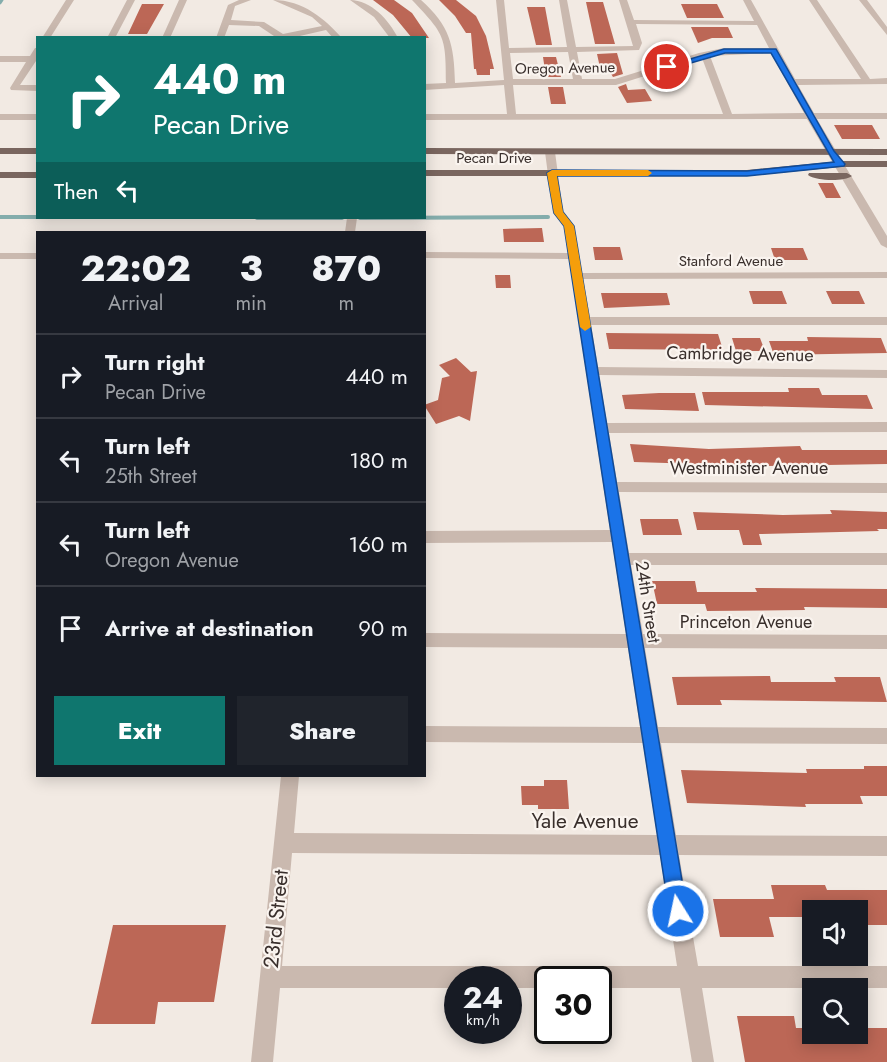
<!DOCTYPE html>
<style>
:root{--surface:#171b24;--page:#20242c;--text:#f1f3f6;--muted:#9ea1a6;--line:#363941;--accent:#0f766e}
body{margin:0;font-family:Jost,sans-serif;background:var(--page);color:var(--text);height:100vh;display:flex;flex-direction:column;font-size:22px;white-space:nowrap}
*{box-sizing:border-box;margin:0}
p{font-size:20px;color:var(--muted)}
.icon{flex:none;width:33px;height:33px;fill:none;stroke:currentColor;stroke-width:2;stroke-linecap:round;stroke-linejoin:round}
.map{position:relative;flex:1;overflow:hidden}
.sheet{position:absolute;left:36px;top:231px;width:390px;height:546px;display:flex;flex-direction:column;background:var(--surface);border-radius:0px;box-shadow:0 3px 15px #0003}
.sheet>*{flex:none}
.guide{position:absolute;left:36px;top:36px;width:390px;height:183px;border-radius:0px;box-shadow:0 3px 15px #0003;background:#0f766e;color:#fff;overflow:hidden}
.tools{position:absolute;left:802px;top:900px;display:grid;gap:12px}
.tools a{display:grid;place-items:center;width:66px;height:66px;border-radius:0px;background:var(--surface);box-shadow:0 3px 15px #0003;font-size:30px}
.speed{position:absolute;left:444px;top:966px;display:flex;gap:12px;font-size:30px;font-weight:700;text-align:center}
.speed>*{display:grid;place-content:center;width:78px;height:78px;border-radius:50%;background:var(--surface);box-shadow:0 3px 15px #0003;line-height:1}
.speed small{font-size:15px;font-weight:400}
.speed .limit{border:3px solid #111;border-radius:9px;background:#fff;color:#111}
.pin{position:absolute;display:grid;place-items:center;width:51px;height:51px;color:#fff;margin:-26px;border:3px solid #fff;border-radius:50%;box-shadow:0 2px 6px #0007}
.me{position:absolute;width:66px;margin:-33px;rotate:350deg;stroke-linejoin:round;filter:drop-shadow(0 0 4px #0008)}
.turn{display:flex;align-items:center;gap:21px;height:126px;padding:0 18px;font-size:27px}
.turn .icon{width:78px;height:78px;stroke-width:2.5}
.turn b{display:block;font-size:42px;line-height:51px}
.then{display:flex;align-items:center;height:57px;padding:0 18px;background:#0003;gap:12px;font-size:22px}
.eta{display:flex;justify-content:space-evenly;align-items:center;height:102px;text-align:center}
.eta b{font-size:36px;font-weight:800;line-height:42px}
.cta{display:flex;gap:12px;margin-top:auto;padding:12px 18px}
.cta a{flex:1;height:69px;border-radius:0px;background:var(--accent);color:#fff;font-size:24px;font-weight:800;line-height:69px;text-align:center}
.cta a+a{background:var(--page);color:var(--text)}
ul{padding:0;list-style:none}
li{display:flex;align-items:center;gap:18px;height:84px;padding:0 18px;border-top:2px solid var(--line)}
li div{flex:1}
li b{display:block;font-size:22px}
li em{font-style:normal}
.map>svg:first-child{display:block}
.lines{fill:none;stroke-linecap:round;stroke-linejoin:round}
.stream-far1{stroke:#84adac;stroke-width:3}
.stream{stroke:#84adac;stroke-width:4}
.building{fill:#bc6756}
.minor{fill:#cab9af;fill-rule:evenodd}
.major{fill:#7a665f;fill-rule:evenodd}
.route{fill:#1a73e8;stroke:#114b97;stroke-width:1.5}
.slow{fill:#f59e0b}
.labels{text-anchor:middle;stroke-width:4.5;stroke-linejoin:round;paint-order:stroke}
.far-street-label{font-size:15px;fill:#392f2c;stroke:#faf4ef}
.street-label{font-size:18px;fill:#392f2c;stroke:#faf4ef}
.near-street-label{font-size:21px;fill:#392f2c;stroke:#faf4ef}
</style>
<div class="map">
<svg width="887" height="1062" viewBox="0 0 887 1062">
<rect width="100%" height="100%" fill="#f2eae3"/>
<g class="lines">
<path class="stream-far1" d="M0,3L2,0"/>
<path class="stream" d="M0,217H38
M257,218H342
M360,218L548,217"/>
</g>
<path class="building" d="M373,0H394L412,13L429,38H412L393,15Z
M439,0H456L476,16L486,36L494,69H490V75H477L476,69H474L471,33H466L455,16Z
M586,2H603L615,44H595Z
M142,4H164L147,34H128Z
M681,4H717L724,18H687Z
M527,7H545L552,45H536Z
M691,27H728L733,38H712L698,43Z
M617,53L623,74L613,77L610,72H601L597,54Z
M543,57H556L561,77H546Z
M626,84L628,90L645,89L652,101L627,103L618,87Z
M548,87H563L566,104H551Z
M834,125H872L880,139H842Z
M818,183H833L841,198H826Z
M542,228L544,242H504L503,229Z
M593,247H620L623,260H595Z
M771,248H803L808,260H775Z
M495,275H510L511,288H496Z
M749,291H782L787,304H753Z
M826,291H859L865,304H832Z
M601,293H667L670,305L604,308Z
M606,333L718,334L723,350L609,349Z
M807,337L881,338L887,353L774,355L769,341H808Z
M732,338H760L765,351H736Z
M456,358L471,372L477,371L470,421L459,416L436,424L424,405L438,400L442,378L450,376L439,365Z
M788,388H819L822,395H867L873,409L705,405L702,392H789Z
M659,393H695L699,411L625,409L622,395Z
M630,444L709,449L800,446L802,450H887V464L767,466L634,462Z
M830,510L887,512V529H877L879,531L759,534L762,545H743L739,530H697L693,512L783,515L832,514Z
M640,519H678L682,535H643Z
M652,581H695L697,592H757L755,588L887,589V608L804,607L805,610L707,611L705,604H657Z
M770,676L771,682H836L834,677H880L887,702L720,700L722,705H677L672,677Z
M864,766H887V796H860L863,804H805L806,807L687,803L681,770L807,773L806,769H864Z
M544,780H567L569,809H538V805H522L521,786H544Z
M771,885H825L827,890H887V925H858V910H813V917H769L774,937H720L713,899H774Z
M113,925H226L214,1002H158L155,1024H91Z
M737,1016H794L796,1028H813V1034H858V1028H887V1062H745Z"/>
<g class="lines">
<path class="minor" d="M66,0H74L50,38H42Z
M127,0H135L115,38H107Z
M179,0H187L170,38H162Z
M239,0H251L235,6L231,20L264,22L283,34L322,26L312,17L273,0C303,0 325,19 342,38H333L326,30L291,38H277L259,26L229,25L224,38H216L228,5Z
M350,0C371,0 389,20 398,38H390L374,17Z
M412,0H421C450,26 454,44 455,83L504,80L496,0H504L509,48L567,47L559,0H567L576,47L633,46L619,0H627L634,20L754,21L743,0H751L795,79H861L809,0H817L870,79L887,78V84L798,85L814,113H887V119H817L887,236V248L881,245L807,119L424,120V114H507L504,85L424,90V84L446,83C446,35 444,34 412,0ZM636,24L757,25L769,48H724L699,53L615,79H582L577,52L639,50L642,43ZM568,52L573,79H513L510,53ZM771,53L804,113L732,114L710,56ZM702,58L723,114H516L513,85H616Z
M859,0H867L887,27V35Z
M35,48H38V58L20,85H38V91L11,90L10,88L26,62H0V56H30Z
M0,114H38V120H0Z
M550,149L555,152L563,212L574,226L582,273L887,272V278L583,279L590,317H887V325H591L598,367L887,370V378L599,375L607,423L887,422V432L609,433L617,482L887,483V493L619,492L629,553H887V565H631L643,634L887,635V649L645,648L658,727L887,728V744L661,743L676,835L887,836V856L679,855L698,966H887V988H702L714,1062H692L680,988H598V980H548V988H508V980H458V988H280L273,1062H251L281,776H299L294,833L657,835L643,743L424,742V726L640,727L628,648L424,647V633L626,634L612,542L424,543V531L610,530L569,259L424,258V252L568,253L564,226L553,213L545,152ZM292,853L660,855L677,966H282Z
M347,218H357L355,232H345Z
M0,253H38V259H0Z"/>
<path class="major" d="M0,148H38V154H0Z
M424,148L887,149V155L424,154Z
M840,161H887V167H840L747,176H424V170H747Z
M0,172H38V178H0Z
M809,173H847L852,176C844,182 816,181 808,175Z"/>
</g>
<path class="route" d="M724,49H776L834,151L845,164L844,166L747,176H557L563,212L574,226L687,911L684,918L678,920L672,918L669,911L564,226L554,213L547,173L552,170L747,171L834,162L771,53H725L667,70L663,67Z"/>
<path class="slow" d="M552,170H648L652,173L648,176H557L563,212L574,226L591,327L585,331L580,327L564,226L554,213L547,173Z"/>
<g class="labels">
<g class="far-street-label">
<text transform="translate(565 68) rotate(-1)" y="5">Oregon Avenue</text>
<text x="494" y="163">Pecan Drive</text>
<text x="731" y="266">Stanford Avenue</text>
</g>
<g class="street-label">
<text transform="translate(740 354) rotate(1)" y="6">Cambridge Avenue</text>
<text x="749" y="474">Westminister Avenue</text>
<text transform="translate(648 602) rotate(81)" y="6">24th Street</text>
<text x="746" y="628">Princeton Avenue</text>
</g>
<g class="near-street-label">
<text x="585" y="828">Yale Avenue</text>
<text transform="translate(276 919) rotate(-84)" y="7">23rd Street</text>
</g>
</g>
</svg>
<div class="tools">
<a><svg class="icon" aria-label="sound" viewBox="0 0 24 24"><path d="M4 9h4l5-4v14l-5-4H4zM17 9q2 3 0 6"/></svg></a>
<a><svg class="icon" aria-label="search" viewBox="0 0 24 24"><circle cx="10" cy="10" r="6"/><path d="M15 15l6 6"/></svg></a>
</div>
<div class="speed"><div>24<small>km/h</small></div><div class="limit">30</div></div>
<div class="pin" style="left:667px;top:67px;background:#d93025"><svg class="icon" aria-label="arrive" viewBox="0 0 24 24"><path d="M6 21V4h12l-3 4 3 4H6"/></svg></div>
<svg class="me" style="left:678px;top:911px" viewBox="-20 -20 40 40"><circle r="17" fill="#1a73e8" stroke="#fff" stroke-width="3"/><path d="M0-11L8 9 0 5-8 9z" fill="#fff"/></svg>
<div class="guide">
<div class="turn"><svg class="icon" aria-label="right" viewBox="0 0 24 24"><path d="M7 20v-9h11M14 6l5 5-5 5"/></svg><div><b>440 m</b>Pecan Drive</div></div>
<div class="then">Then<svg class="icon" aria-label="left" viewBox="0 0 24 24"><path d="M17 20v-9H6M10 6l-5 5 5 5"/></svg></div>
</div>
<section class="sheet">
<div class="eta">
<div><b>22:02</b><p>Arrival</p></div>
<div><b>3</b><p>min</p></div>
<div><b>870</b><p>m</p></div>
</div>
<ul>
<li><svg class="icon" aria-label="right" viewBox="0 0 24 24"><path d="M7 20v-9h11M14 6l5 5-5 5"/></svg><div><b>Turn right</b><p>Pecan Drive</p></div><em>440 m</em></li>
<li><svg class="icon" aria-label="left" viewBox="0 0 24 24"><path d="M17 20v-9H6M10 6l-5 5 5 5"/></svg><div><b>Turn left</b><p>25th Street</p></div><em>180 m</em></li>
<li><svg class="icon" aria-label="left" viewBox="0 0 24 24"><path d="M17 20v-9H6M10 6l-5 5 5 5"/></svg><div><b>Turn left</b><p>Oregon Avenue</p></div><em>160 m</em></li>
<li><svg class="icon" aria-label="arrive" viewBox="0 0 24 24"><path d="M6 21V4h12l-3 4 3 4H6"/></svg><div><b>Arrive at destination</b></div><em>90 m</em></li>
</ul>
<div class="cta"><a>Exit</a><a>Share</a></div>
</section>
</div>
